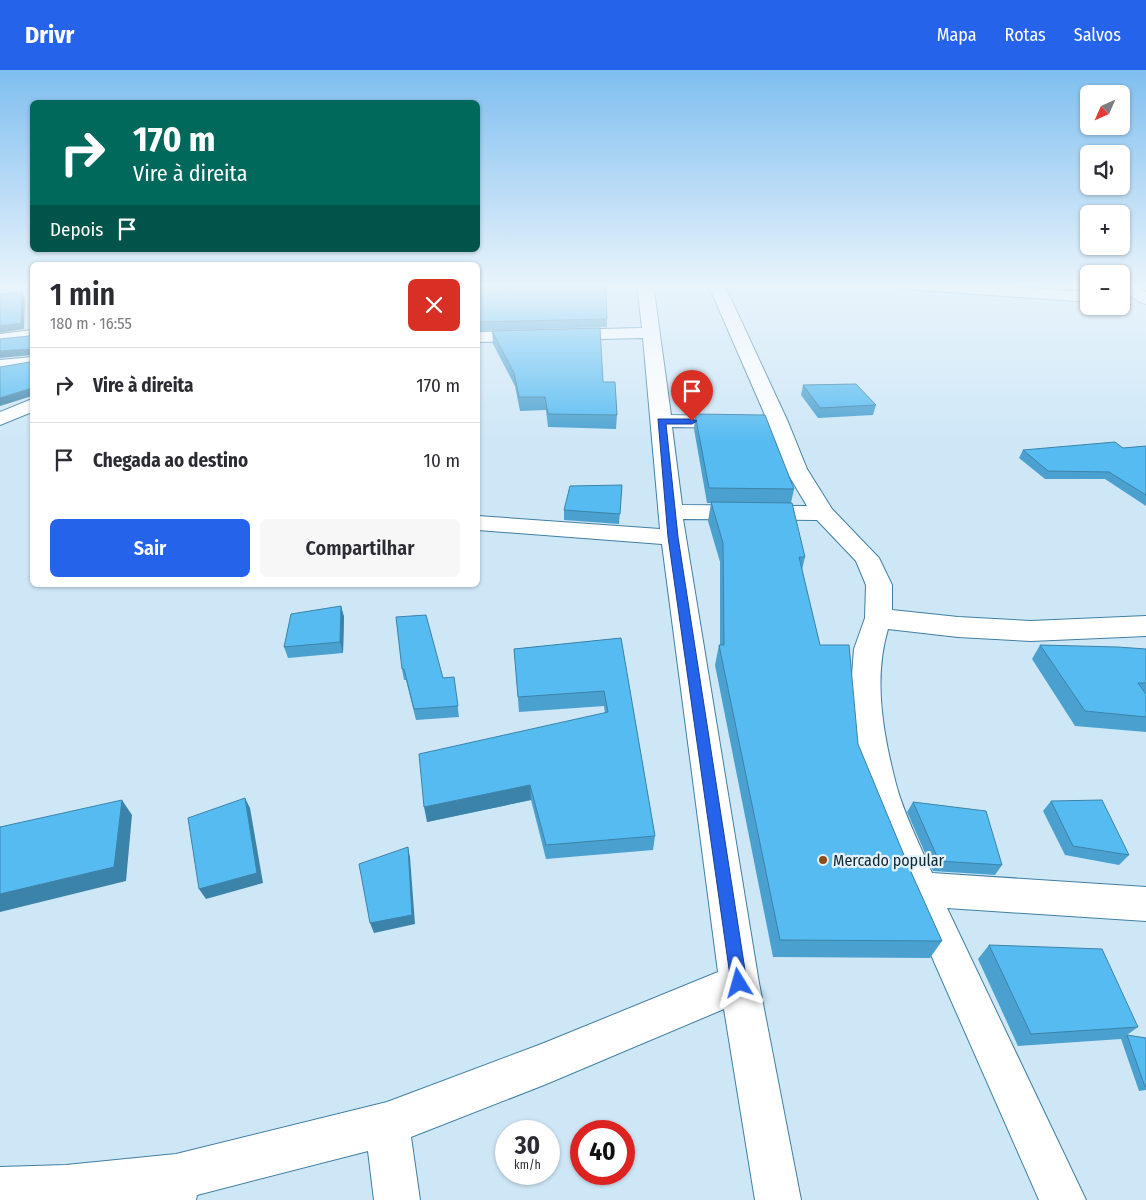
<!DOCTYPE html>
<html lang="pt">
<meta charset="utf-8">
<style>
:root{--surface:#fff;--page:#f7f7f7;--text:#2b2b33;--muted:#7c7c81;--line:#e1e1e2;--accent:#2563eb}
body{margin:0;font-family:"Fira Sans Condensed",sans-serif;background:var(--page);color:var(--text);height:100vh;display:flex;flex-direction:column;font-size:19px;white-space:nowrap}
*{box-sizing:border-box;margin:0}
p{font-size:16px;color:var(--muted)}
.icon{flex:none;width:28px;height:28px;fill:none;stroke:currentColor;stroke-width:2;stroke-linecap:round;stroke-linejoin:round}
.map{position:relative;flex:1;overflow:hidden}
.panel{position:absolute;left:30px;top:192px;width:450px;height:325px;display:flex;flex-direction:column;background:var(--surface);border-radius:8px;box-shadow:0 1px 4px #0004}
.panel>*{flex:none}
.top-card{position:absolute;left:30px;top:30px;width:450px;height:152px;border-radius:8px;box-shadow:0 1px 4px #0004;background:#00695c;color:#fff;overflow:hidden}
.needle{width:32px;rotate:225deg}
.fabs{position:absolute;left:1080px;top:15px;display:grid;gap:10px}
.fabs a{display:grid;place-items:center;width:50px;height:50px;border-radius:8px;background:var(--surface);box-shadow:0 1px 4px #0004;font-size:25px}
.speed{position:absolute;left:495px;top:1050px;display:flex;gap:10px;font-size:25px;font-weight:700;text-align:center}
.speed>*{display:grid;place-content:center;width:65px;height:65px;border-radius:50%;background:var(--surface);box-shadow:0 1px 4px #0004;line-height:1}
.speed small{font-size:12px;font-weight:400}
.speed .limit{border:8px solid #d22;background:#fff;color:#111}
.pin{position:absolute;display:grid;place-items:center;width:42px;height:42px;color:#fff;margin:-51px -21px;border-radius:50% 50% 50% 0;rotate:-45deg;box-shadow:0 0 5px #0007}
.pin .icon{rotate:45deg}
.me{position:absolute;width:55px;margin:-28px;rotate:352deg;stroke-linejoin:round;filter:drop-shadow(0 0 4px #0008)}
.turn{display:flex;align-items:center;gap:18px;height:105px;padding:0 20px;font-size:22px}
.turn .icon{width:65px;height:65px;stroke-width:2.5}
.turn b{display:block;font-size:35px;line-height:42px}
.then{display:flex;align-items:center;height:48px;padding:0 20px;background:#0003;gap:10px;font-size:19px}
.round{display:grid;place-items:center;flex:none;width:52px;height:52px;border-radius:8px;background:var(--page)}
.head{display:flex;align-items:center;justify-content:space-between;height:85px;padding:0 20px}
h1{font-size:30px;font-weight:600;line-height:38px}
.cta{display:flex;gap:10px;margin-top:auto;padding:10px 20px}
.cta a{flex:1;height:58px;border-radius:8px;background:var(--accent);color:#fff;font-size:20px;font-weight:600;line-height:58px;text-align:center}
.cta a+a{background:var(--page);color:var(--text)}
ul{padding:0;list-style:none}
li{display:flex;align-items:center;gap:15px;height:75px;padding:0 20px;border-top:1px solid var(--line)}
li div{flex:1}
li b{display:block;font-size:19px}
li em{font-style:normal}
header{display:flex;align-items:center;gap:30px;box-sizing:border-box;height:70px;padding:0 25px;background:var(--accent);color:#fff}
header strong{font-size:24px}
nav{display:flex;gap:28px;margin-inline-start:auto;font-size:18px}
.map>svg:first-child{display:block}
.lines{fill:none;stroke-linecap:round;stroke-linejoin:round}
.minor-casing{stroke:#407fa3;stroke-width:2}
.minor{fill:#fff;fill-rule:evenodd}
.wall{fill:#4aa1cf}
.shaded-wall{fill:#3c83a9}
.building{fill:#56bbf1;stroke:#3c83a9}
.route{fill:#2563eb;stroke:#184099}
.poi-dot{fill:#8d4d16;stroke:#e6f2fa;stroke-width:2}
.labels{text-anchor:middle;stroke-width:4.5;stroke-linejoin:round;paint-order:stroke}
.near-poi-label{font-size:16px;fill:#0b2634;stroke:#e6f2fa;text-anchor:start}
</style>
<header>
<strong>Drivr</strong>
<nav><a>Mapa</a><a>Rotas</a><a>Salvos</a></nav>
</header>
<div class="map">
<svg width="1146" height="1130" viewBox="0 0 1146 1130">
<rect width="100%" height="100%" fill="#cee7f7"/>
<g class="lines">
<defs>
<path id="minor" d="M637,214H653L671,345L731,346L738,348L741,352L738,356L731,358L672,357L682,435L807,436L785,399L768,352L708,214H724L788,352L807,399L832,439L879,488L892,515V540L958,547L1031,551L1146,546V566L1031,571L958,567L888,559C873,609 883,664 896,714C903,742 920,775 932,803L1146,817V851L947,838L1086,1130H1039L902,819L864,715L850,631L854,579L865,548L866,515L856,491L817,450L683,449L759,913L801,1130H755L724,939L544,1015L411,1067L420,1130H374L368,1081L197,1125L196,1130H0V1097L66,1095L176,1084L387,1032L544,973L718,902L662,474L478,460V446L660,459L643,268L478,272V262L642,258Z
M898,214H967L1089,222V232L906,219L900,217Z
M1121,214H1133L1146,222V234L1140,232L1121,220Z
M32,260V270L0,274V264Z
M32,287V297L0,302V290Z
M32,329V342L0,355V342Z"/>
</defs>
<use href="#minor" class="minor-casing"/>
<use href="#minor" class="minor"/>
</g>
<path class="wall" d="M478,214L607,249V257L478,261Z
M492,261L603,312L617,345L616,359L548,357L546,340L520,341L515,316L493,274Z
M803,315L876,335L873,345L818,348L801,325Z
M695,344L794,419L791,433L805,487L802,500L820,575L858,674L911,802L942,871L930,888L773,887L715,595L719,575H720V492L708,451L711,433H707L694,359Z
M1146,376V436L1105,409H1045L1019,388L1023,380L1123,378Z
M622,415L619,454L564,450V440Z
M341,536L344,547L343,583L288,588L284,577Z
M396,547L443,608L454,607L459,647L416,650L406,610H404L402,599Z
M621,568L655,766L653,780L546,789L531,730L427,752L605,643L604,636L519,642L514,579Z
M1040,575L1146,579V662L1075,656L1032,589Z
M1051,731L1129,785L1119,795L1065,785L1043,741Z
M913,732L1002,795L995,805L933,801L907,742Z
M989,875L1138,957L1127,965L1146,968V1020L1139,1021L1121,969L1018,976L978,889Z"/>
<path class="shaded-wall" d="M22,222L25,228L24,259L0,263V256Z
M29,279L32,285L0,288V281Z
M32,318V326L0,336V328Z
M341,536L344,547L343,583L340,572Z
M530,715L531,730L427,752L424,737Z
M245,728L250,738L263,813L206,829L199,819Z
M122,730L132,745L126,811L0,842V824Z
M408,777L410,787L415,854L374,863L370,853Z"/>
<path class="building" d="M478,214H606L607,249L478,252Z
M22,222L21,253L0,256V224Z
M600,258L603,312H615L617,345L548,344L545,327H519L514,303L492,261Z
M31,259H32V318L0,328V297L30,292L31,281L29,279L0,281V269L29,266Z
M856,314L876,335L820,338L803,315Z
M695,344L765,345L794,419L709,418Z
M1115,372L1123,378L1146,376V425L1109,402L1048,401L1023,380Z
M622,415L620,444L564,440L570,416Z
M711,432L792,433L805,487H799L820,575H849L858,674L911,802L942,871L780,870L719,575H724L723,473Z
M341,536L340,572L284,577L291,544Z
M426,545L443,608L454,607L458,636L414,639L404,599H402L396,547Z
M621,568L655,766L546,775L530,715L424,737L419,684L608,642L604,621L518,627L514,579Z
M1040,575L1118,577L1146,579V613H1138L1146,624V647L1085,641Z
M245,728L257,803L199,819L188,748Z
M122,730L114,797L0,824V757Z
M1102,730L1129,785L1073,776L1051,731Z
M913,732L986,741L1002,795L939,791Z
M408,777L412,845L370,853L359,794Z
M989,875L1102,879L1138,957L1031,964Z
M1127,965L1146,968V1017H1145Z"/>
<linearGradient id="sky" x2="0" y2="1"><stop stop-color="#7fbeef"/><stop offset="0.58" stop-color="#e9f4fb"/><stop offset="1" stop-color="#e9f4fb" stop-opacity="0"/></linearGradient>
<rect width="1146" height="372" fill="url(#sky)"/>
<path class="route" d="M658,349H692L697,351L692,354H666L678,467L747,913L745,919L739,921L733,919L731,913L668,467Z"/>
<circle class="poi-dot" cx="823" cy="790" r="5"/>
<g class="labels">
<g class="near-poi-label">
<text x="833" y="796">Mercado popular</text>
</g>
</g>
</svg>
<div class="fabs">
<a><svg class="needle" viewBox="-14 -14 28 28"><path d="M0-13l5 13h-10z" fill="#e53935"/><path d="M0 13l5-13h-10z" fill="#7c7c81"/></svg></a>
<a><svg class="icon" aria-label="sound" viewBox="0 0 24 24"><path d="M4 9h4l5-4v14l-5-4H4zM17 9q2 3 0 6"/></svg></a>
<a>+</a>
<a>−</a>
</div>
<div class="speed"><div>30<small>km/h</small></div><div class="limit">40</div></div>
<div class="pin" style="left:692px;top:351px;background:#d93025"><svg class="icon" aria-label="arrive" viewBox="0 0 24 24"><path d="M6 21V4h12l-3 4 3 4H6"/></svg></div>
<svg class="me" style="left:739px;top:913px" viewBox="-20 -20 40 40"><path d="M0-17L14 15 0 8-14 15z" fill="#2563eb" stroke="#fff" stroke-width="4"/></svg>
<div class="top-card">
<div class="turn"><svg class="icon" aria-label="right" viewBox="0 0 24 24"><path d="M7 20v-9h11M14 6l5 5-5 5"/></svg><div><b>170 m</b>Vire à direita</div></div>
<div class="then">Depois<svg class="icon" aria-label="arrive" viewBox="0 0 24 24"><path d="M6 21V4h12l-3 4 3 4H6"/></svg></div>
</div>
<section class="panel">
<div class="head"><div><h1>1 min</h1><p>180 m · 16:55</p></div><a class="round" style="background:#d93025;color:#fff"><svg class="icon" aria-label="close" viewBox="0 0 24 24"><path d="M6 6l12 12M18 6L6 18"/></svg></a></div>
<ul>
<li><svg class="icon" aria-label="right" viewBox="0 0 24 24"><path d="M7 20v-9h11M14 6l5 5-5 5"/></svg><div><b>Vire à direita</b></div><em>170 m</em></li>
<li><svg class="icon" aria-label="arrive" viewBox="0 0 24 24"><path d="M6 21V4h12l-3 4 3 4H6"/></svg><div><b>Chegada ao destino</b></div><em>10 m</em></li>
</ul>
<div class="cta"><a>Sair</a><a>Compartilhar</a></div>
</section>
</div>
